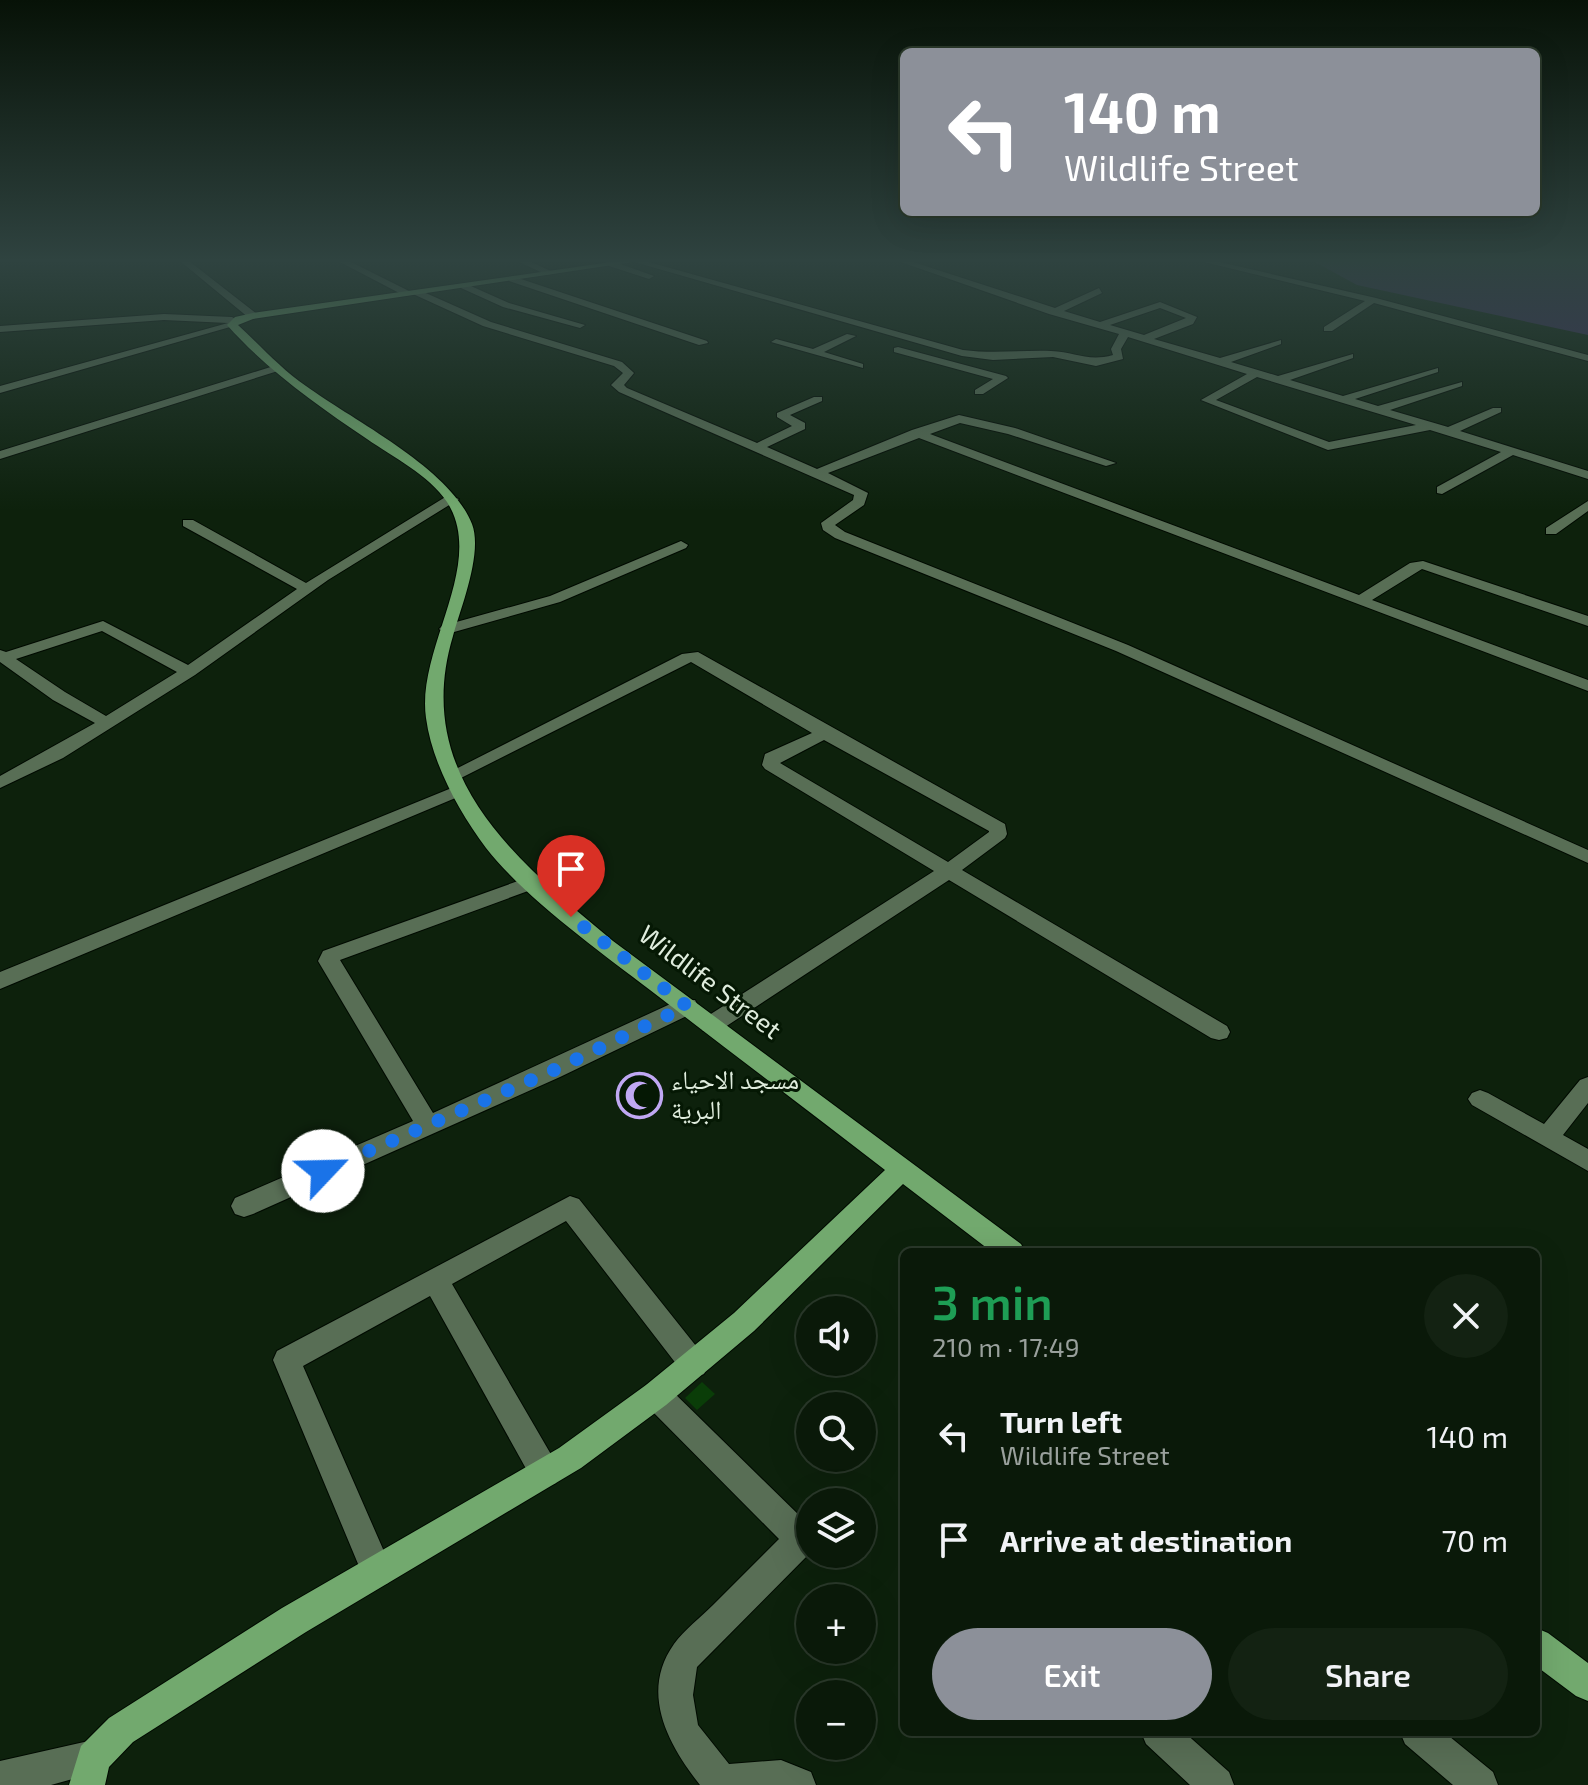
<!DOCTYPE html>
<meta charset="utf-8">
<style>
:root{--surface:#0a1909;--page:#132212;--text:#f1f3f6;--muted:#99a09c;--line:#2a382a;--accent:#8c9099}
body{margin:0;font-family:"Exo 2","Noto Naskh Arabic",sans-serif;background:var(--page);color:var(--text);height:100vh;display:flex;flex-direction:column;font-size:30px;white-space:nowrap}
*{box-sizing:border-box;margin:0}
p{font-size:26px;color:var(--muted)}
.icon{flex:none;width:44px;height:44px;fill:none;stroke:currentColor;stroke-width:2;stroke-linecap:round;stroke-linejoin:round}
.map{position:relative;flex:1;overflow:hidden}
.sheet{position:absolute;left:900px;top:1248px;width:640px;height:488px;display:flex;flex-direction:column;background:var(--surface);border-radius:12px;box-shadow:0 8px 32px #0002,0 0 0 2px var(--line)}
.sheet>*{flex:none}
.banner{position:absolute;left:900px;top:48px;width:640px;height:168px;border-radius:12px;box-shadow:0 8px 32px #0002,0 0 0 2px var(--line);background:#8c9099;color:#fff;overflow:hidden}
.tools{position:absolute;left:796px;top:1296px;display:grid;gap:16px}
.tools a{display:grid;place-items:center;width:80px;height:80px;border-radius:50%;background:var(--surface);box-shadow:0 8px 32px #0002,0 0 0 2px var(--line);font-size:40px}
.pin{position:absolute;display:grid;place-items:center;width:68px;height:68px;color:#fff;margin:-82px -34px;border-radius:50% 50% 50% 0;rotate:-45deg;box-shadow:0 0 8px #0007}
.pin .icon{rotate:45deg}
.me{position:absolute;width:88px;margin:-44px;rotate:66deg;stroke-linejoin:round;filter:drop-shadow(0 0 6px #0008)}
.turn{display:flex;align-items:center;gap:28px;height:168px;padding:0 32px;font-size:36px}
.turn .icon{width:104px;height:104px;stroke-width:2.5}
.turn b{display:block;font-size:56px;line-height:68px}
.round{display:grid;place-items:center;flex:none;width:84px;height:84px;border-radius:42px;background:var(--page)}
.headline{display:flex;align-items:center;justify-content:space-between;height:136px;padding:0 32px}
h1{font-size:48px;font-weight:600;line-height:60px;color:#1e9e55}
.cta{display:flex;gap:16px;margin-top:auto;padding:16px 32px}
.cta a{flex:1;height:92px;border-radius:48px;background:var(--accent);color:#fff;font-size:32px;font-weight:600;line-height:92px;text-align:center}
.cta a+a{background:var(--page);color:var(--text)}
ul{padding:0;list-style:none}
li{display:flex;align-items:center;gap:24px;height:104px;padding:0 32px}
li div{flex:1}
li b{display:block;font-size:30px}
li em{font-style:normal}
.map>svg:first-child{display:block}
.green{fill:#402e60}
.building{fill:#0a3d08}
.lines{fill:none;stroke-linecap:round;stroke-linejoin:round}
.minor-casing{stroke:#000a00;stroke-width:2}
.major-casing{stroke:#000a00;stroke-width:2}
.minor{fill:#586e55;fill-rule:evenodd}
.major{fill:#72a96e;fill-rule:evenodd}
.route{stroke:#1a73e8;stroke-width:14;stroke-dasharray:0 25.2}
.labels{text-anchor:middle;stroke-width:6;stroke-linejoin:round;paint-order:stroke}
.street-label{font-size:26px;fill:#dfecdd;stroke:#051804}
.poi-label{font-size:26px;fill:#dfecdd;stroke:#051804;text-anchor:start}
</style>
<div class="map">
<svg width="1588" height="1785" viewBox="0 0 1588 1785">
<rect width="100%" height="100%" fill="#0d210c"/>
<path class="green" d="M1313,261H1588V335L1357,285Z"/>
<path class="building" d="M702,1382L715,1394L697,1410L685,1398Z"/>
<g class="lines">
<defs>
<path id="minor" d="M180,261H189L257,314V318H249Z
M338,261H349L411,292L419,290L491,322L622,362L634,373L624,385L627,388L757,443L792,426L777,417V413L814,397H822V401L790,415L805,423V429L767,447L817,469L912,430L959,415L1015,428L1116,463L1106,466L1008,434L960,423L930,434L1359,595L1410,563L1423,561L1588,616V626L1422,569L1372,600L1588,680V691L919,438L828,473L868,493L864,505L835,525L845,532L1128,645L1588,850V863L1116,651L835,538L823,530L821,523L853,500L854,495L619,392L611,385L623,373L614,366L483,326L413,294L405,296Z
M517,261H529L555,273L547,275Z
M631,261H645L963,350C993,354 1021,350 1051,351C1075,352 1088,362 1113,355L1111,349L1119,334L1049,314L898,261H910L1055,308L1099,288L1102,293L1064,311L1100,322L1160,302L1197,317L1193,324L1154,339L1220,358L1281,340V344L1231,362L1278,376L1353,354V358L1290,380L1343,396L1438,368V372L1355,399L1378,406L1462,382V386L1390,410L1448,427L1493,408H1501V412L1460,431L1588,471V479L1513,455L1442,494L1437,493V487L1501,452L1430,430L1328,450L1201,400L1247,374L1128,337L1121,349L1123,359L1096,366L1053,357L993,360L962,356ZM1160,308L1186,318L1144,335L1110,325ZM1257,377L1416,425L1329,442L1216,400Z
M1200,261H1215L1376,298L1588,355V361L1374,303L1332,331H1324V327L1365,301Z
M609,262H615L654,276L649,279L609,266Z
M512,276L707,341L708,343L699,345L509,281Z
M464,283L509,303L585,325L580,328L503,307L461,288Z
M164,314L232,317L237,320L234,322L237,325L0,393V386L228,323L164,320L0,332V326Z
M847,334L856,336L824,352L863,364V368L771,342L776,339L813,349Z
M898,347L1006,376L1008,378L983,394H975V390L993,379L894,352V348Z
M277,365L282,368L281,370L0,459V451Z
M447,496L459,499L328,580L195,675L63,758L0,788V776L95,723L53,700L0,662V650L6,652L103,621L188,665L297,589L183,526V520H193L306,583ZM102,631L177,672L106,716L65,692L16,659Z
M1588,501V511L1556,534H1546V528Z
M681,541L688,545L686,548L560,602L447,634L439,629L442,626L550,596Z
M698,652L1005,824L1007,834L1005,838L962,870L1227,1026L1230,1032L1227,1038L1219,1040L1211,1038L949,880L719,1031H703L700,1025L703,1019L934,871L765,769L762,765L765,754L812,733L691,662L459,779H447L444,775L682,654ZM824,740L989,831V832L948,862L780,763Z
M459,785L468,790L465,794L0,989V972Z
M532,876L542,882L539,887L340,960L433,1113L679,1000H695L698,1006L695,1012L560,1077L253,1214L244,1217L235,1214L231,1206L235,1198L413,1121L318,961L323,951Z
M1588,1077V1103L1563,1135L1588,1149V1171L1472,1105L1468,1099L1472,1093L1480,1090L1488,1093L1544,1124L1580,1080Z
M570,1196L579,1199L704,1356L708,1365L704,1374L694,1378L684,1374L566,1221L452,1284L556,1463L560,1473L556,1483L545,1488L534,1483L430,1296L303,1366L393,1572L388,1583L377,1588L366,1583L273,1360L277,1351Z
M656,1381L666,1385L806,1522L810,1531V1553L697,1667L693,1695L698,1725L729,1764L781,1760L811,1772L816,1785H700C669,1746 639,1693 674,1644C684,1630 701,1617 713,1605C735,1583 757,1561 779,1539L646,1405L642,1395L646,1385Z
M1141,1732H1184L1229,1772L1234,1785H1190L1146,1744Z
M1400,1732H1444L1493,1772L1498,1785H1453L1405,1744Z
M93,1740L105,1746L111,1758L105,1770L51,1785H0V1761Z"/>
<path id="major" d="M618,261H639L253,319L238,325C260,345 281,369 306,386C354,421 450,468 472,524C483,553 461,607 453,636C411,776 517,861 613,941L1021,1244L1025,1252H992L903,1184L754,1331L666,1405L581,1468L306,1632L133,1742L109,1767L105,1785H69L81,1746L109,1718L282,1608L559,1448L646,1385L734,1313L885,1170C807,1110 728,1050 650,990C599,951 525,898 486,848C459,812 432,763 426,718C416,648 487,564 447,502C429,475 393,457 367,439C317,405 267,370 227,325L235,317L253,313Z
M1536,1628L1548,1633L1588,1663V1701L1576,1696L1536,1666Z"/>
</defs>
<use href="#minor" class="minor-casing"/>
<use href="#major" class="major-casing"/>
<use href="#minor" class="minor"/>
<use href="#major" class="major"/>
</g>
<linearGradient id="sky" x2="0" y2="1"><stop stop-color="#071207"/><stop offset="0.51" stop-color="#2f4340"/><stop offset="1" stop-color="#2f4340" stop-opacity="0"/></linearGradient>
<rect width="1588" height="511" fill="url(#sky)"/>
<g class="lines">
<path class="route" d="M323,1171L552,1071L687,1006L571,917"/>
</g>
<defs>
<symbol id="mosque-ring" viewBox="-11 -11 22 22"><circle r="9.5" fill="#051804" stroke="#c0a8f3" stroke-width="1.5"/><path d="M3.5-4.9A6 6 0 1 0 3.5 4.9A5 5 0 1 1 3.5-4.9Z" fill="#c0a8f3"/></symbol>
</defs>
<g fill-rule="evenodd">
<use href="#mosque-ring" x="614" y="1070" width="51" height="51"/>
</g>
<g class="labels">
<g class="street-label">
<text transform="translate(710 982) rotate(37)" y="9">Wildlife Street</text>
</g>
<g class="poi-label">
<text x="671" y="1089">مسجد الاحياء<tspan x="671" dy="30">البرية</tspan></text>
</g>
</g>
</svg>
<div class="tools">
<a><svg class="icon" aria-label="sound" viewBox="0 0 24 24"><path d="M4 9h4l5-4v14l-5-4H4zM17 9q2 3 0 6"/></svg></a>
<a><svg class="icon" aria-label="search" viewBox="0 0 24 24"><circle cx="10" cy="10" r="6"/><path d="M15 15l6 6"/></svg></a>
<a><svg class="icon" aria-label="layers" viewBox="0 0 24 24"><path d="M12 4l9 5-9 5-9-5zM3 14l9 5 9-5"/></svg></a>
<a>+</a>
<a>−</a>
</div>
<div class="pin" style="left:571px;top:917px;background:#d93025"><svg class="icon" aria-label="arrive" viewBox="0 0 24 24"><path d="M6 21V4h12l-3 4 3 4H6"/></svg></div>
<svg class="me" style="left:323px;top:1171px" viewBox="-20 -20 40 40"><circle r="19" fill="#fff"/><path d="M0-13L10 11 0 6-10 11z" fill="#1a73e8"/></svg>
<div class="banner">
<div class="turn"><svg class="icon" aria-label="left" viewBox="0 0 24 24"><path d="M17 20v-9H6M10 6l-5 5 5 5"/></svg><div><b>140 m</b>Wildlife Street</div></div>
</div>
<section class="sheet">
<div class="headline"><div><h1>3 min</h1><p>210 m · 17:49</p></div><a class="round"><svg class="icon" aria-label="close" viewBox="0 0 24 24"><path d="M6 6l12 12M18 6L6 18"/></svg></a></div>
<ul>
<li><svg class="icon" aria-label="left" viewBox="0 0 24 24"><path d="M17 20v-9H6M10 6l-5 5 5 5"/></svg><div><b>Turn left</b><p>Wildlife Street</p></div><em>140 m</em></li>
<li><svg class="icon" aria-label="arrive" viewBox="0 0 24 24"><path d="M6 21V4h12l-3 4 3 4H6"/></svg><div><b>Arrive at destination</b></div><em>70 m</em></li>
</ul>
<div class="cta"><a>Exit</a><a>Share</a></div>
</section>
</div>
